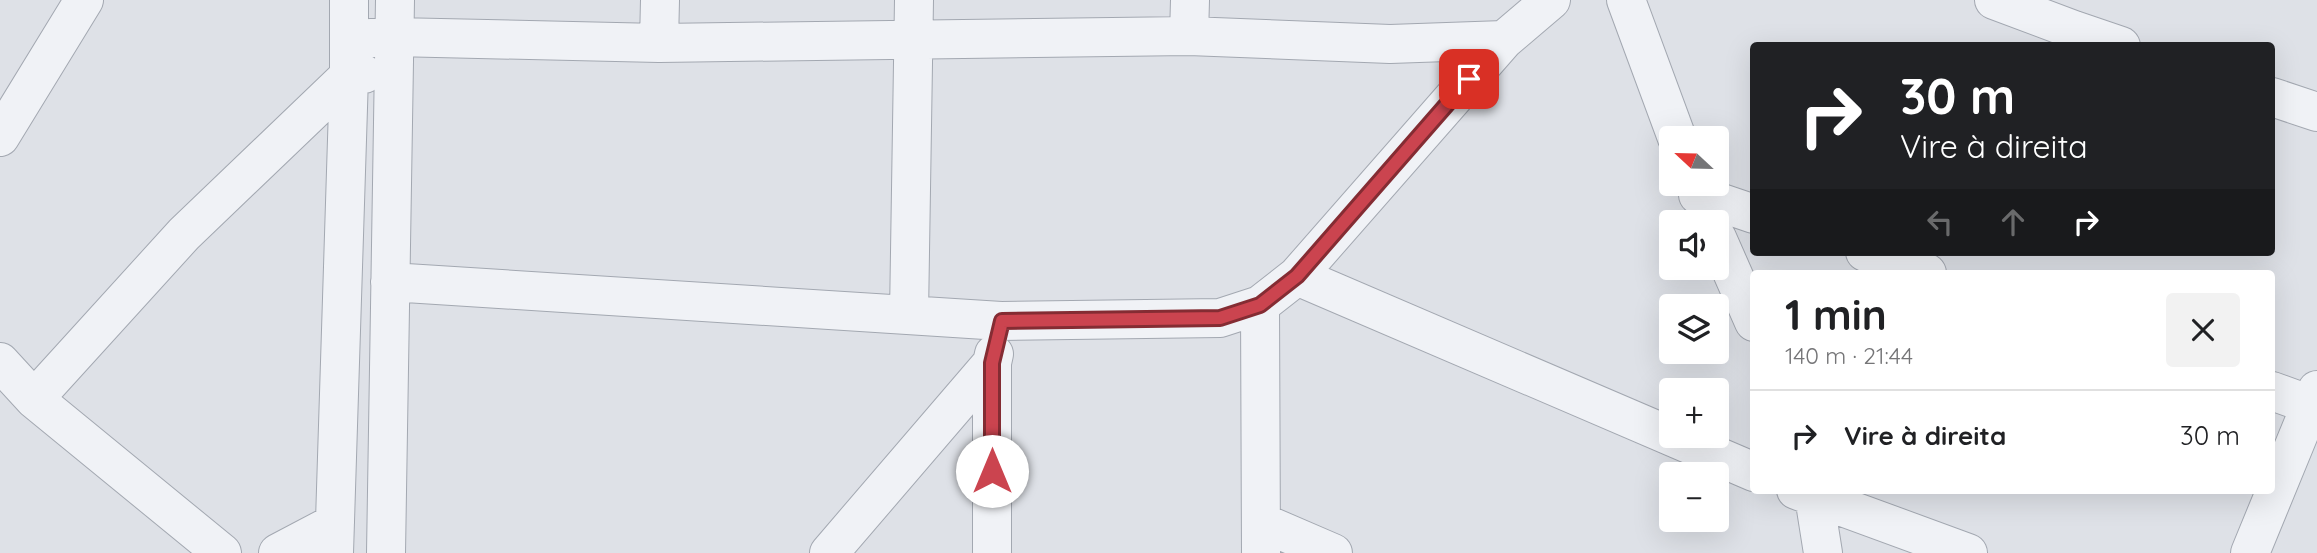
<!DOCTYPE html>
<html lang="pt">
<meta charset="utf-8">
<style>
:root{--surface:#fff;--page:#f2f2f2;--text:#202124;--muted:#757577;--line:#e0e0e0}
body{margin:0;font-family:Quicksand,sans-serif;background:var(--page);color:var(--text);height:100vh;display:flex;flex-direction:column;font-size:26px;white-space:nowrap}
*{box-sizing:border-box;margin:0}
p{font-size:23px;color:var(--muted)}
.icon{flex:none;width:38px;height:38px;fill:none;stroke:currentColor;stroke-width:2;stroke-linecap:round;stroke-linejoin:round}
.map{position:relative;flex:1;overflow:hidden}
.panel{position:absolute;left:1750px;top:270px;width:525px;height:224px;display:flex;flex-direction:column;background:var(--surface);border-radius:7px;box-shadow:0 7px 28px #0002}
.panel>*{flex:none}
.top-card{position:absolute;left:1750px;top:42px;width:525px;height:214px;border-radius:7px;box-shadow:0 7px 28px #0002;background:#202124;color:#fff;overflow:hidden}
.needle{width:46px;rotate:292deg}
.fabs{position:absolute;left:1659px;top:126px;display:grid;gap:14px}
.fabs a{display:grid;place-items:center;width:70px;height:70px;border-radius:7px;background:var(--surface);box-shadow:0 7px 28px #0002;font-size:35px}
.pin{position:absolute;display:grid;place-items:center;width:60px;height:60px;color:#fff;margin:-30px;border-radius:14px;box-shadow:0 4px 10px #0006}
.me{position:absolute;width:77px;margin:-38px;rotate:0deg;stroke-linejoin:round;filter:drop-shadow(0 0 5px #0008)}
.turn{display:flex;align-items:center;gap:24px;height:147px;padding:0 35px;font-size:32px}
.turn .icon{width:91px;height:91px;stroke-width:2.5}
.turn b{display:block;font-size:49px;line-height:60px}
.lanes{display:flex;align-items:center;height:66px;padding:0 35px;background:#0003;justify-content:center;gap:35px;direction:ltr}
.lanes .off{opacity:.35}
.round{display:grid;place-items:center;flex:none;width:74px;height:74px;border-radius:7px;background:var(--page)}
.headline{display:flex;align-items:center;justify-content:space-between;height:119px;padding:0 35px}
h1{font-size:42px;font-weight:800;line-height:52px}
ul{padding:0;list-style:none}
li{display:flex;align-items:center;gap:21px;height:91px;padding:0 35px;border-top:2px solid var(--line)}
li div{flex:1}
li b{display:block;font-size:26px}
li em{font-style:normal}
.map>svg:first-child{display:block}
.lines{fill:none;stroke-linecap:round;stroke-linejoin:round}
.minor-casing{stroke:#a3a8b1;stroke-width:40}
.minor{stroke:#f0f2f6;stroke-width:38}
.route-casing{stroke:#842c33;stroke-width:18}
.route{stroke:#cb444f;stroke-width:12}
</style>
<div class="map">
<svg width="2317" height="553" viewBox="0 0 2317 553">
<rect width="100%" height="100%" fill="#dee1e7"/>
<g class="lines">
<defs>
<path id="minor" d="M1626,0L1677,138
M1994,0L2074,30L2121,46
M1189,36L1190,0
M349,39L394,37L659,43L1189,36L1390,44L1504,40
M659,43L660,0
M2272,97L2317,112
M0,137L84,0
M1698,195L1754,214
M1717,238L1754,322
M1865,252L1927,273
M1297,276L1754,472
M390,282L1001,321L1220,318L1260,305L1297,276L1504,40L1551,0
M1260,305L1261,553
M909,315L914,0
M0,362L34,399L222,553
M2272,391L2311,405
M34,399L184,234L349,76L364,74
M1796,490L1968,553
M1813,490L1823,553
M1261,522L1333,553
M278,553L335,523
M334,553L349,76V0
M386,553L395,0
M829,553L992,363
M992,553V363L994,354
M2250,553L2317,390"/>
</defs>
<use href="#minor" class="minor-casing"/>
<use href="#minor" class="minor"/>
</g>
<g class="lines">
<defs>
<path id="route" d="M992,471V363L1002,321L1220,318L1260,305L1297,276L1469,79"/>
</defs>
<use href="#route" class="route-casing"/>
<use href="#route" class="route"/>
</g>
</svg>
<div class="fabs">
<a><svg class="needle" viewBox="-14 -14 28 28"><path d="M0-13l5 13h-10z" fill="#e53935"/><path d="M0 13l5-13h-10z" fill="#757577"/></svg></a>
<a><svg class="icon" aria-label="sound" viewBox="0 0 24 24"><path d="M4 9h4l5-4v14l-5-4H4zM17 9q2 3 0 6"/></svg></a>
<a><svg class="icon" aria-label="layers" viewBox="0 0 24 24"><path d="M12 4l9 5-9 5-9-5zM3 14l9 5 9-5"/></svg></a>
<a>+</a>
<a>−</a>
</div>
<div class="pin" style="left:1469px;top:79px;background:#d93025"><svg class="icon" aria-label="arrive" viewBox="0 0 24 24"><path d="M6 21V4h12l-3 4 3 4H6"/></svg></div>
<svg class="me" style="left:992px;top:471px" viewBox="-20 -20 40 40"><circle r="19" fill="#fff"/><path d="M0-13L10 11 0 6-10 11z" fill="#cb444f"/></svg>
<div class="top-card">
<div class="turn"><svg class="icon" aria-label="right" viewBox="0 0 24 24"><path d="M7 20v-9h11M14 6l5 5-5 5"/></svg><div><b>30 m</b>Vire à direita</div></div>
<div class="lanes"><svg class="icon off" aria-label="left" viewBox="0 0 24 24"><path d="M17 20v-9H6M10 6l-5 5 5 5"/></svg><svg class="icon off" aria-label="ahead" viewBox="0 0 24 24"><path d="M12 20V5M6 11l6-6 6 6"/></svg><svg class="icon" aria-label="right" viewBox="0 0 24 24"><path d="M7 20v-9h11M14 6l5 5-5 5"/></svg></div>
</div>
<section class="panel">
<div class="headline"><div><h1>1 min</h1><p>140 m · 21:44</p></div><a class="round"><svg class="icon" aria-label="close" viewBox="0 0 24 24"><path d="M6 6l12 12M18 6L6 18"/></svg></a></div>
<ul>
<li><svg class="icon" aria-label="right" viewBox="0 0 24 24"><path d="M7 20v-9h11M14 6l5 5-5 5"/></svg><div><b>Vire à direita</b></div><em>30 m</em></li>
</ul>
</section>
</div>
